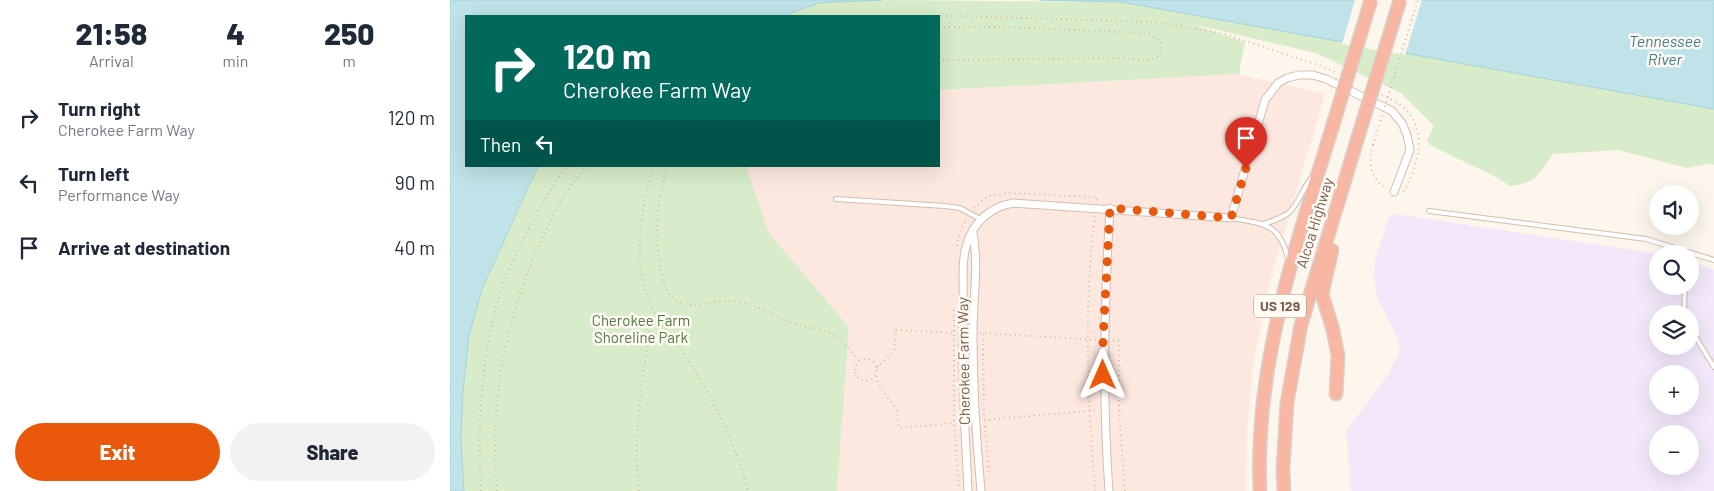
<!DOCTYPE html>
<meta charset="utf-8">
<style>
:root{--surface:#fff;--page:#f2f2f3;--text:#1f2937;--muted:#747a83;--accent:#ea580c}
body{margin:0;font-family:Barlow,sans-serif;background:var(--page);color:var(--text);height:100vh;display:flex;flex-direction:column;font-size:19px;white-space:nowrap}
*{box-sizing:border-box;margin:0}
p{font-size:16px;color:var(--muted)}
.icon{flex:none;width:28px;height:28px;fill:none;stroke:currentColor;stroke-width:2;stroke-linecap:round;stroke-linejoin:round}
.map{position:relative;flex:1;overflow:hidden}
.drawer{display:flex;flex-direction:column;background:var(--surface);width:450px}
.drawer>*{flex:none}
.hud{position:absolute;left:15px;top:15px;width:475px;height:152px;border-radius:0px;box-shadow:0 5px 20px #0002;background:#00695c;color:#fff;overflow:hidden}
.fabs{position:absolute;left:1199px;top:185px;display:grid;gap:10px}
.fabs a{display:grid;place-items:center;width:50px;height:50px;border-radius:50%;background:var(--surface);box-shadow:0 5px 20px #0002;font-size:25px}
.pin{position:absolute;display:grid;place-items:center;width:42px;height:42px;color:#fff;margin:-51px -21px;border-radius:50% 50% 50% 0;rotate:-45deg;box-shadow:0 0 5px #0007}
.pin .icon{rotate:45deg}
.me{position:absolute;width:55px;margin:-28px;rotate:0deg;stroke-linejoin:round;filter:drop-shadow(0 0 4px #0008)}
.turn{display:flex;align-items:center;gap:18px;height:105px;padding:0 15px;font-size:22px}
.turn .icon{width:65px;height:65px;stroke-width:2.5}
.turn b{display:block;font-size:35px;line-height:42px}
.then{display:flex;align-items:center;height:48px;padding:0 15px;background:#0003;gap:10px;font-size:19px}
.eta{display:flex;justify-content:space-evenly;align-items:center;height:85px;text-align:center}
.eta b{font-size:30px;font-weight:800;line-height:35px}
.cta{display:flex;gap:10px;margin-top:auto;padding:10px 15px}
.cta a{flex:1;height:58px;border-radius:30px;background:var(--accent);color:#fff;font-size:20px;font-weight:800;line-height:58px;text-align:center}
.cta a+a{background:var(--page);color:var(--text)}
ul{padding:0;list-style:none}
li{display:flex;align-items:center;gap:15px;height:65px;padding:0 15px}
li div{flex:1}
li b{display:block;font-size:19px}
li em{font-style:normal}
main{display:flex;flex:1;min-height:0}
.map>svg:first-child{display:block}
.commercial{fill:#fde8e0}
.education{fill:#f3e8fa;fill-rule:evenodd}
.green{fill:#d8ecc9}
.water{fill:#bfe3e8;stroke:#a5d3da}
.pier{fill:#fdf6ec}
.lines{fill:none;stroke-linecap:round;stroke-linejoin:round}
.lane-casing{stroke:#d1beb0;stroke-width:6}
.street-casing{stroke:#d1beb0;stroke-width:9}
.highway-casing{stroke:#dad1cd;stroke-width:15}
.path{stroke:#d9b8a5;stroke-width:2;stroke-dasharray:1 4;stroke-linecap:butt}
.lane{stroke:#fff;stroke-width:4}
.street{stroke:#fff;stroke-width:7}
.highway{stroke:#f7b7a3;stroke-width:12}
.highway-bridge-casing{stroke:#dad1cd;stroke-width:15;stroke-linecap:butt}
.path-bridge{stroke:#d9b8a5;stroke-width:2;stroke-dasharray:1 4;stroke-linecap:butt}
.highway-bridge{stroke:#f7b7a3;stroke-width:12}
.route{stroke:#ea580c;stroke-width:9;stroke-dasharray:0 16.2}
.labels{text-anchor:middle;stroke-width:5;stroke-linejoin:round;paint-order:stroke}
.shield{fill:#fffaf3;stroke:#a28b7f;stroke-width:1}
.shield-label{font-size:14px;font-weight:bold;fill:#7a5c4d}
.street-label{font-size:15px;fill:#7a5c4d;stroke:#fffaf3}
.park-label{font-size:15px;fill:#537a41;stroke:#fffaf3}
.water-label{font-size:16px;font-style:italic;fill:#437c86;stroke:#fffaf3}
</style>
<main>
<section class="drawer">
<div class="eta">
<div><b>21:58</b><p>Arrival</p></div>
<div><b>4</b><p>min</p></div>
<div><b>250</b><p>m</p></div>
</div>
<ul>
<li><svg class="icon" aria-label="right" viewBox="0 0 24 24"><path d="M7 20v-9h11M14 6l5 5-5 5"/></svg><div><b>Turn right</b><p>Cherokee Farm Way</p></div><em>120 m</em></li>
<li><svg class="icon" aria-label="left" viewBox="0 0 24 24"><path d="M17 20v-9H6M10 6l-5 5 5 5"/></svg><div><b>Turn left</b><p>Performance Way</p></div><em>90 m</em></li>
<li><svg class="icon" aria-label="arrive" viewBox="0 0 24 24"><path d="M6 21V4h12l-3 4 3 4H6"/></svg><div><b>Arrive at destination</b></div><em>40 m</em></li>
</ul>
<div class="cta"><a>Exit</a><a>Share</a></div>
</section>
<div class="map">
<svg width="1264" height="491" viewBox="0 0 1264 491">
<rect width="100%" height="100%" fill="#fdf6ec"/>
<path class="commercial" d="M789,74L875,94L821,277L804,358L797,427L796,491H387L399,327L319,233L296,166H489V90Z"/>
<path class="education" d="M945,214L1210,254H1208V286H1240V262L1264,270V491H901L896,431L937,376L949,352V341L927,297L924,276L925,260L939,217ZM1208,314H1240V346H1208ZM1208,374H1240V406H1208ZM1208,434H1240V466H1208Z"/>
<path class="green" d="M432,0L671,2L1247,105L1264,109V165L1258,164L1237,168L1168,150L1103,154C1089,174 1087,183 1060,186L1048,178L980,145L977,141L984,126L951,93L866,53L741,24L795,42L789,74L489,90V16H333L368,3Z
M88,166H296L319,233L399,327L387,491H14L11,439L13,391L19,336L32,289Z"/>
<path class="water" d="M0,0H432L368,3L333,16H16V166H88L32,289L19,336L13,391L11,439L14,491H0Z
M589,0H1264V109L671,2Z"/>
<path class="pier" d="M905,0H972L955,55L892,44Z"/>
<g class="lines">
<defs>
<path id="lane" d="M386,199L494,206L510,208L530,219
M979,211L1196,239L1264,260
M781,218C813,224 829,222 838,258
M813,224C850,213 842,206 861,178
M1234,314L1235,286
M1240,328L1264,367"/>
<path id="street" d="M523,233C529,266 523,300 523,333C523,386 526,438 531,491
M518,491C515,428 511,364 513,300C514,284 511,263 516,247C522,224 539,207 563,203L781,218L815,100L828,83L837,78L849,75H863L876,79L942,111L952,123L957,135L960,150L944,192
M659,491C652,396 654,303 660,208"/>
<path id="highway" d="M882,250L872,294L883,330L888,356L886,394
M810,491C804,366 846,246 882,128
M834,491L833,469L837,403L851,325L908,137"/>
</defs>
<use href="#lane" class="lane-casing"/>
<use href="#street" class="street-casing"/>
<use href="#highway" class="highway-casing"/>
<path class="path" d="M446,16H509L707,22L775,34L871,66L887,73
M489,27H552L697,33L710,41L712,50L707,57L696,61L675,58L489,60
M932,95C942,100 954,105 960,115C974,135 969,158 960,179C958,183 956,189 953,192
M923,145C918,161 920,180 937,188
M203,166C191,209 182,261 200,304C208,323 225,340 236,357C263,398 286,443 298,491
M217,166C214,181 209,196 208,211C206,232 206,295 230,303C246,309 262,300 279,301C303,301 321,315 343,323C356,328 371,328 383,335C395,342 402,352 410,362
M524,208L538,196L558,193L647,197V202
M645,216C633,308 638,400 645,491
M507,246L510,231L517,218
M504,310V423L509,488
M530,333L648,340
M533,334L534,419
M663,340L669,341V409L675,491
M405 370a11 11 0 1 1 22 0a11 11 0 1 1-22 0Z
M427,368L444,351L446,330L503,333
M426,376L429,385L447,410L449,428L505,423
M534,420L647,410
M535,426L539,476
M31,491C27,415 31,334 62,263C77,229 96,197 116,166
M47,491C40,404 53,327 88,247C101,219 115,189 137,166
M189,491C182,434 193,381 200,325L204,313"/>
<use href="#lane" class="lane"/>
<use href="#street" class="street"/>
<use href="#highway" class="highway"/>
<defs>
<path id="highway-bridge" d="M882,128L921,0
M908,137L950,0"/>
</defs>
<use href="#highway-bridge" class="highway-bridge-casing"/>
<path class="path-bridge" d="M923,145L968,0"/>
<use href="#highway-bridge" class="highway-bridge"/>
</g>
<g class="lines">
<path class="route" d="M653,375V340L660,208L781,218L796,168"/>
</g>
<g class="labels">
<rect class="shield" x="804" y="294.5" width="52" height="23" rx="4"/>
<g class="shield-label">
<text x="830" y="311">US 129</text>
</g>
<g class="street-label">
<text transform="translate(865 223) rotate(-73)" y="5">Alcoa Highway</text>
<text transform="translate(514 361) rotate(-91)" y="5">Cherokee Farm Way</text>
</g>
<g class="park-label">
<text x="191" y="326">Cherokee Farm<tspan x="191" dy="17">Shoreline Park</tspan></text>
</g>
<g class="water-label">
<text x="1215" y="47">Tennessee<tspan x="1215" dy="18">River</tspan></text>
</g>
</g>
</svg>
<div class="fabs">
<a><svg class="icon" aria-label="sound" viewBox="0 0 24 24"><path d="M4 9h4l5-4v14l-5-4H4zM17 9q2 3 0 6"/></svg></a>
<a><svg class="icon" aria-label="search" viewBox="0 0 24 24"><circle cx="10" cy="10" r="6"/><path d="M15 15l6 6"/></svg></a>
<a><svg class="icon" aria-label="layers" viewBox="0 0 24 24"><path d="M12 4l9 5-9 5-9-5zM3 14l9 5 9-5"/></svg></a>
<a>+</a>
<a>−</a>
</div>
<div class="pin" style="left:796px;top:168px;background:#d93025"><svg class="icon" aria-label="arrive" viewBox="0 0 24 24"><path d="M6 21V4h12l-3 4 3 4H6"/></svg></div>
<svg class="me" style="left:653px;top:375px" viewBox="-20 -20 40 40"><path d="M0-17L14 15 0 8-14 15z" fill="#ea580c" stroke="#fff" stroke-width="4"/></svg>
<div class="hud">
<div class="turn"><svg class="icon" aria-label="right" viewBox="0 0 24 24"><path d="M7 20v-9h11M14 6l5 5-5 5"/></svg><div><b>120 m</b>Cherokee Farm Way</div></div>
<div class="then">Then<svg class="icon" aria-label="left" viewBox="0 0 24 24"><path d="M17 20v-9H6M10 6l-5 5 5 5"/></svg></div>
</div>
</div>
</main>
